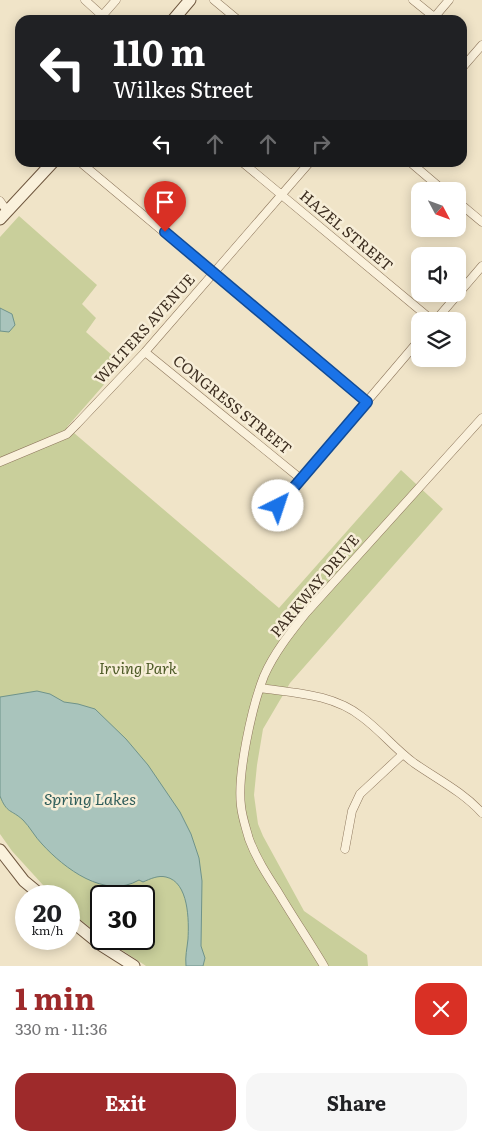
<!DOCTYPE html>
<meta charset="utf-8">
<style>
:root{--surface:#fff;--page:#f6f6f6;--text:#202124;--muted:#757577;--accent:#9e2a2b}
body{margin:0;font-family:Literata,serif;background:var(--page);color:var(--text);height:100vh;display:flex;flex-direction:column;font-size:19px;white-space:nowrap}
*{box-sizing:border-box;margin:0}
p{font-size:16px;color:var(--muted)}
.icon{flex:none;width:28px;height:28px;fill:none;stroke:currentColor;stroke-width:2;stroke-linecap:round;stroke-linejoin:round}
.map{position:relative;height:966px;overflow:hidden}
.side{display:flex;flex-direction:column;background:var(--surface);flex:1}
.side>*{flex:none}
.banner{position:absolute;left:15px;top:15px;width:452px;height:152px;border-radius:15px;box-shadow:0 2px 12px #0003;background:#202124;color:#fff;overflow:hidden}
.needle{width:32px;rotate:131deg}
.buttons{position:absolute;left:411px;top:182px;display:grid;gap:10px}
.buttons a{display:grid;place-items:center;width:55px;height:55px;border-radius:10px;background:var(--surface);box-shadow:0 2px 12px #0003;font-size:25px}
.speed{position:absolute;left:15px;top:885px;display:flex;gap:10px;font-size:25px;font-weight:700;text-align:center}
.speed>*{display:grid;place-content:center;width:65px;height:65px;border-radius:50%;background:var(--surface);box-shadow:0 2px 12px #0003;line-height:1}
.speed small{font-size:12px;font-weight:400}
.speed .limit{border:2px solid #111;border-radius:8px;background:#fff;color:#111}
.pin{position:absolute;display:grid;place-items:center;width:42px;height:42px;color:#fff;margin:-51px -21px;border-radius:50% 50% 50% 0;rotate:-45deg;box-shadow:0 0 5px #0007}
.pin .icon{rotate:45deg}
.me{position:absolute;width:55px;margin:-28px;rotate:41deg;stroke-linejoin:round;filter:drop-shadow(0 0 4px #0008)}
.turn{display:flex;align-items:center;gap:18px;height:105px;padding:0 15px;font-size:22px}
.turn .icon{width:65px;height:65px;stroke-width:2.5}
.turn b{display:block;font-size:35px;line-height:42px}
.lanes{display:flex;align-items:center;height:48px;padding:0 15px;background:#0003;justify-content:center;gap:25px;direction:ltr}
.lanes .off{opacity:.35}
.round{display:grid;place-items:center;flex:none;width:52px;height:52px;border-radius:15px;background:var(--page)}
.headline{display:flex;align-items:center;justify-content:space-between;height:85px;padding:0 15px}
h1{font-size:30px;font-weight:700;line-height:38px;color:var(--accent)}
.button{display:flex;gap:10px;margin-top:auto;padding:10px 15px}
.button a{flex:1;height:58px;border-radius:15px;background:var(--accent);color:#fff;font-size:20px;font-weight:700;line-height:58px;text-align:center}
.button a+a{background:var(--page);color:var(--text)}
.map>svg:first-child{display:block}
.green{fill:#c9cf9b}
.water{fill:#a9c4bc;stroke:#6f938a}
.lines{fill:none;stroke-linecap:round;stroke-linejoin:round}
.street-casing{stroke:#8d765c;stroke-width:9}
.secondary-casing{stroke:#6f573f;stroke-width:13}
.street{stroke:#faf1dc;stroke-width:8}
.secondary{stroke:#faf1dc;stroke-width:11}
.route-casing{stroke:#114b97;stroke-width:12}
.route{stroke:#1a73e8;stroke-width:9}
.labels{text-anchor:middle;stroke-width:5;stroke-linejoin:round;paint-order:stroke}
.street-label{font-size:15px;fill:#3d2e20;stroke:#f7eed8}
.park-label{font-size:15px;font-style:italic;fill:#4d5a26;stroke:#f7eed8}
.water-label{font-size:16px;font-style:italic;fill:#2f5d5a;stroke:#f7eed8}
</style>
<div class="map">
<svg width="482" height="966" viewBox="0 0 482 966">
<rect width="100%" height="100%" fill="#f0e4c8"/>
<path class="green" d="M19,216L97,285L82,304L96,318L86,332L122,364L67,427L279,608L401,470L443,509L290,683L263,729L257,765L254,795L258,824L263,836L304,911L367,955L368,966H146L105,939H144V896H101V936L69,911V896H53L12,851L0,834V237Z"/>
<path class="water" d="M0,308L12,314L15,325L9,332L0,331Z
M37,691L50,694L64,702L78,704L95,709L126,739L148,765L180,812L191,834L199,858L202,881L201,946L205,958L203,966H186C185,956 187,949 188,939C189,921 189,882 166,877C158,875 150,879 143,882L139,880C105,900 64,868 42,844C35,837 30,827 23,820C11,809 7,814 0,796V697Z"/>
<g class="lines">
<defs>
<path id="street" d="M85,0L107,20
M214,0L238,20
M413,0L434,17
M102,16L116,0
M432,20L449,0
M462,68L482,45
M80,162L367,402
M242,162L433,321
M410,162L444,191
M0,201L7,211
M458,202L482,222
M435,321L482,266
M145,352L301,479
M0,462L67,434L77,424L145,352L310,162
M278,506L420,339
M260,688C295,693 333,694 362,717C381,731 395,749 414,763C437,779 463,792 482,813
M345,849L352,811L360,794L403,754
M324,966C309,941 293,917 278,892C267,875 256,858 249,839C246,828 242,817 241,806C237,774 252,706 264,676C274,653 290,633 306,613L482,418"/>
<path id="secondary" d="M173,20L190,0
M0,219L53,162
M0,850L24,881L42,896
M69,919L101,945L134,966"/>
</defs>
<use href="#street" class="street-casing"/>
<use href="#secondary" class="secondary-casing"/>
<use href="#street" class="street"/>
<use href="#secondary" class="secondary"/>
</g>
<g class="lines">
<defs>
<path id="route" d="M165,232L367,402L278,506"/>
</defs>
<use href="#route" class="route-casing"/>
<use href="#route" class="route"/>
</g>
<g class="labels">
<g class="street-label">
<text transform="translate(346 231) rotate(40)" y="5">HAZEL STREET</text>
<text transform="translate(145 329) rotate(-48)" y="5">WALTERS AVENUE</text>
<text transform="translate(232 405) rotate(39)" y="5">CONGRESS STREET</text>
<text transform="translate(315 586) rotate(-50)" y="5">PARKWAY DRIVE</text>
</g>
<g class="park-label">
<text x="138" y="674">Irving Park</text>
</g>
<g class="water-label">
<text x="90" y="805">Spring Lakes</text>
</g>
</g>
</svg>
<div class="buttons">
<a><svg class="needle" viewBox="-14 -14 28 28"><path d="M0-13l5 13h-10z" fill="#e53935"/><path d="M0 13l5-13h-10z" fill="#757577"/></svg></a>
<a><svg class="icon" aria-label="sound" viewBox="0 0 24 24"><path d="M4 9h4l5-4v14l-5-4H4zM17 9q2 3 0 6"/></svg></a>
<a><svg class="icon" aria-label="layers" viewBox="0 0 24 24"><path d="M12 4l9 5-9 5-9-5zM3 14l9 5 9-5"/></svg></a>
</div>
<div class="speed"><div>20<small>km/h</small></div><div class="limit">30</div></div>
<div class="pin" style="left:165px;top:232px;background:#d93025"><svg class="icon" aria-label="arrive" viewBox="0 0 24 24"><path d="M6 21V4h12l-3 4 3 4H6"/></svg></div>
<svg class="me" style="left:278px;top:506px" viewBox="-20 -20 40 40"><circle r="19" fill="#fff"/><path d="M0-13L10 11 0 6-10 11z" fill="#1a73e8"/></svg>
<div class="banner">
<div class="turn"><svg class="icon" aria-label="left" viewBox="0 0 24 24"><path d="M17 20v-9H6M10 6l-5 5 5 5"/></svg><div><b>110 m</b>Wilkes Street</div></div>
<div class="lanes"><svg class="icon" aria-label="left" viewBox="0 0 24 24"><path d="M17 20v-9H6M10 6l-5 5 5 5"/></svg><svg class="icon off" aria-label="ahead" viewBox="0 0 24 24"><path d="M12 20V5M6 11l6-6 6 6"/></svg><svg class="icon off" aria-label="ahead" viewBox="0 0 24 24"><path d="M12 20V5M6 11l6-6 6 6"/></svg><svg class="icon off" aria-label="right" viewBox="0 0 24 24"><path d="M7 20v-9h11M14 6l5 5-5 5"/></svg></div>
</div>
</div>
<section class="side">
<div class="headline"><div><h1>1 min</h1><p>330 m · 11:36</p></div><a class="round" style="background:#d93025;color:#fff"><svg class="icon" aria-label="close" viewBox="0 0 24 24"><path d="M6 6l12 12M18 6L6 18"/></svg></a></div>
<div class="button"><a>Exit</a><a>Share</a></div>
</section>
